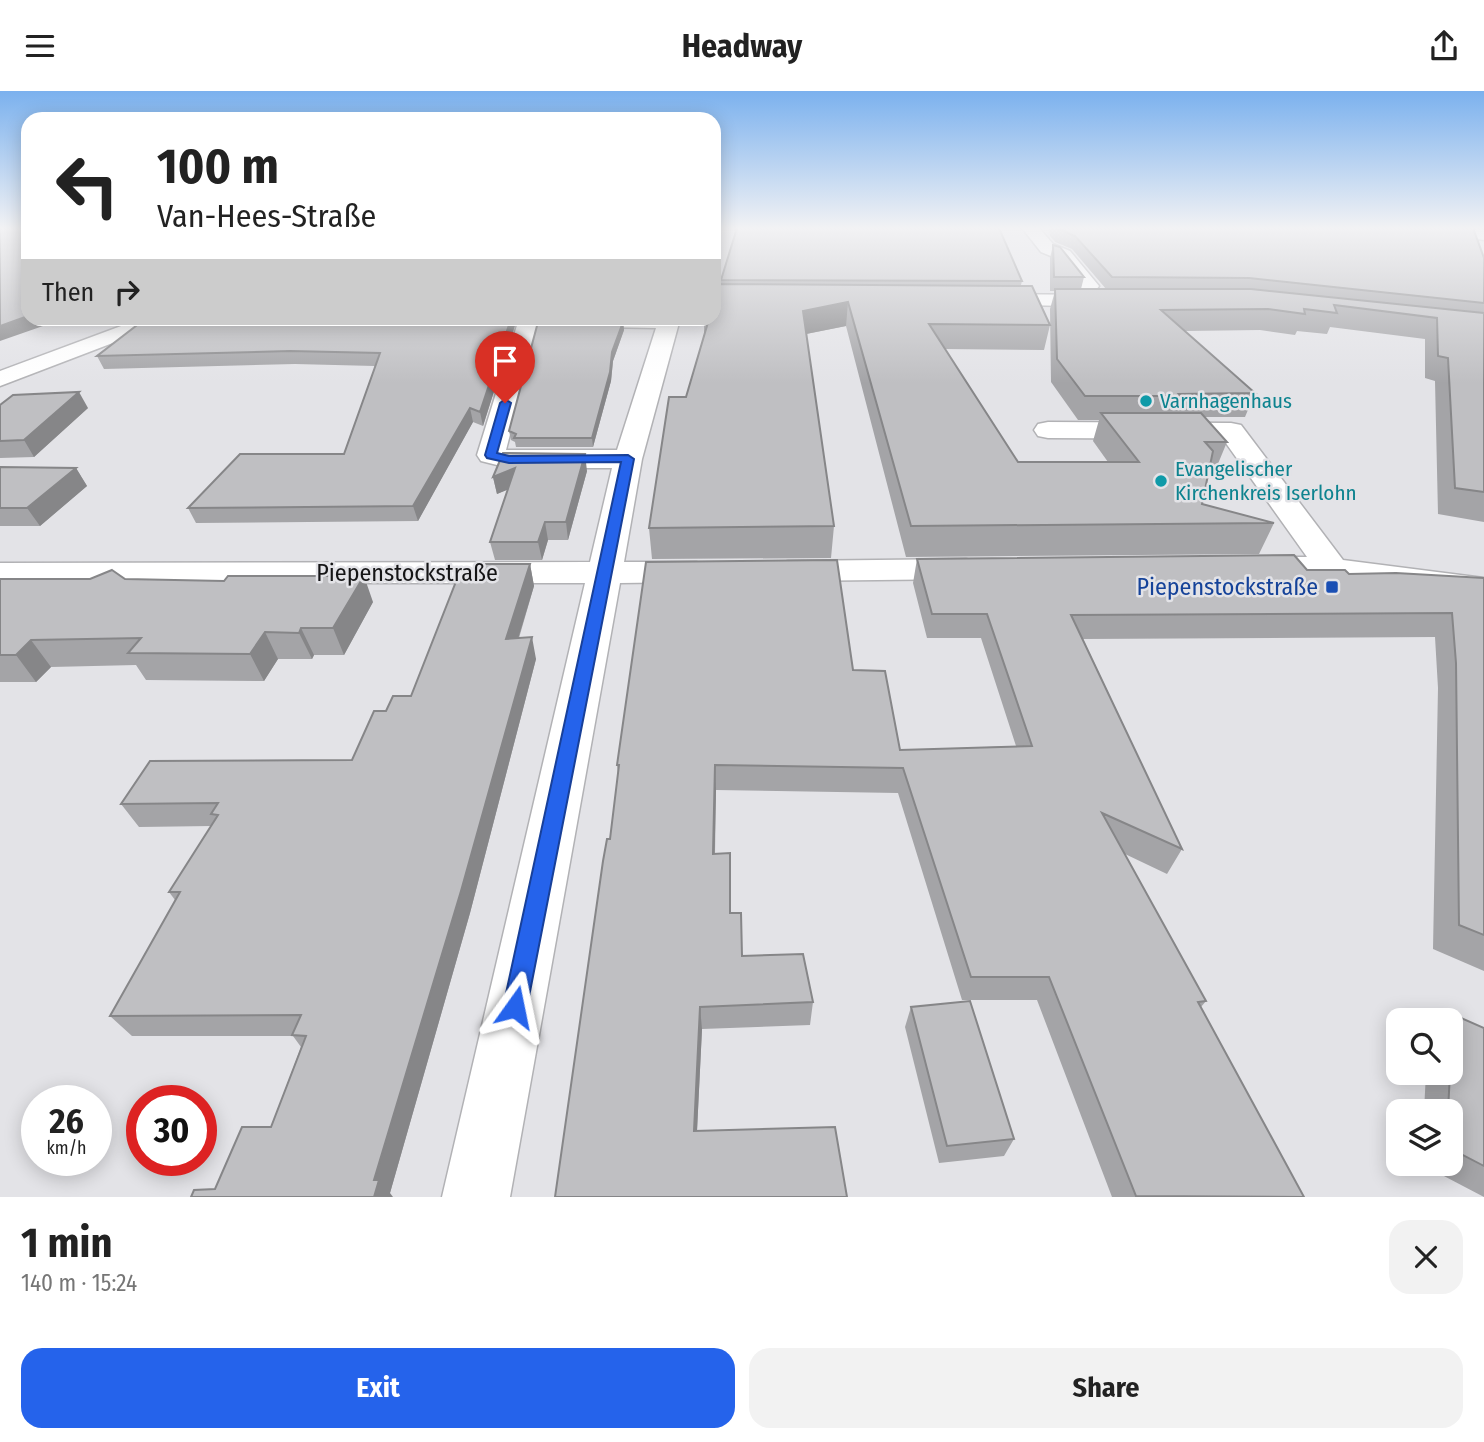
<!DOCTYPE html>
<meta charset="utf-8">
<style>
:root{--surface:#fff;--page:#f2f2f2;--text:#222;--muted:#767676;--accent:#2563eb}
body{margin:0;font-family:"Fira Sans Condensed",sans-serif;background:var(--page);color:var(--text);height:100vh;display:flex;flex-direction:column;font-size:26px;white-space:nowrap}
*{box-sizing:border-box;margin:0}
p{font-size:23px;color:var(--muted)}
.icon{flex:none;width:38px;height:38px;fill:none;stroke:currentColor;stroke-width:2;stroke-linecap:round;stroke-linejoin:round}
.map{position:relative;height:1106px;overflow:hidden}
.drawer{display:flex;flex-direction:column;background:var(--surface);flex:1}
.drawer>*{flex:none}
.top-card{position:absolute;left:21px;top:21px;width:700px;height:214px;border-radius:21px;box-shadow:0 4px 18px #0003;background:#fff;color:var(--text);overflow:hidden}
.fabs{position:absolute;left:1386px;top:917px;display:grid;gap:14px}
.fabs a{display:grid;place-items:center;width:77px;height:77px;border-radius:14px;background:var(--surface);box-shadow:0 4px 18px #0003;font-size:35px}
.speed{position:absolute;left:21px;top:994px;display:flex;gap:14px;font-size:35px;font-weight:700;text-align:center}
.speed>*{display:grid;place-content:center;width:91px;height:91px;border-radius:50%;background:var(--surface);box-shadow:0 4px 18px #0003;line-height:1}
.speed small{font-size:18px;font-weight:400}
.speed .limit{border:10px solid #d22;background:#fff;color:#111}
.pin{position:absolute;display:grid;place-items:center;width:60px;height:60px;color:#fff;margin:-72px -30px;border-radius:50% 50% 50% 0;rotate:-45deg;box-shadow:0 0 7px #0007}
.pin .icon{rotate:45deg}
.me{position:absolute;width:77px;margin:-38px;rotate:12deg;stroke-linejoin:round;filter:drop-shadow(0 0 5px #0008)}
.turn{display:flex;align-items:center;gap:24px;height:147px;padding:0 21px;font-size:32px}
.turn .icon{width:91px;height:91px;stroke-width:2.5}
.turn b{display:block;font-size:49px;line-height:60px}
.then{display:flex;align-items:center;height:66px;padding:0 21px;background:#0003;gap:14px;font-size:26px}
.round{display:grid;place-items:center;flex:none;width:74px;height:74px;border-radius:21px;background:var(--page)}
.head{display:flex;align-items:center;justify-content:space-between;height:119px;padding:0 21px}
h1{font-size:42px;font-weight:700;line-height:52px}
.primary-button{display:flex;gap:14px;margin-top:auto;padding:14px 21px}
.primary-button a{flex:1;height:80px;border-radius:21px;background:var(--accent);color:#fff;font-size:28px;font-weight:700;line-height:80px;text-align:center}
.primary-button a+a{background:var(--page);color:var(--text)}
header{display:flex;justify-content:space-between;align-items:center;height:91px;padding:0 21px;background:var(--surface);font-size:32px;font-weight:700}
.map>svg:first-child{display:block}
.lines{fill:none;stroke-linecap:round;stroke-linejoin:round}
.minor-casing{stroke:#b2b2b5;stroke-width:3}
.minor{fill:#fff;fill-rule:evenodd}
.wall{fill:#a4a4a7}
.shaded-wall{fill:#868688}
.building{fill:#bfbfc2;stroke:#868688;stroke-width:2}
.route{fill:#2563eb;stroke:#184099;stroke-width:2}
.culture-dot{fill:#0f9aa8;stroke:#e3e3e7;stroke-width:2.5}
.transit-dot{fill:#1a4fb4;stroke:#e3e3e7;stroke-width:2.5}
.labels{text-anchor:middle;stroke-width:5;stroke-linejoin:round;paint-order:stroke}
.far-culture-label{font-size:21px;fill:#0d838f;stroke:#e3e3e7;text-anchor:start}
.street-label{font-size:24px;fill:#151516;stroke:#e3e3e7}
.transit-label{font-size:24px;fill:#164399;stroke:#e3e3e7;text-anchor:end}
</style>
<header><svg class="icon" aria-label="menu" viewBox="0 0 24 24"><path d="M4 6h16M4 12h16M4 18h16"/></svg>Headway<svg class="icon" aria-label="share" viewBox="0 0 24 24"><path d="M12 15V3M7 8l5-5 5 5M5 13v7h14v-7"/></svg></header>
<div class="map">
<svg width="1484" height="1106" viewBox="0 0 1484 1106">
<rect width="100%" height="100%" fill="#e3e3e7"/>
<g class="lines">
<defs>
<path id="minor" d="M1022,137H1039L1053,153L1070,160L1099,195L1096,199H1082L1058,168L1041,161Z
M1424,137L1484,139V149L1432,142Z
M987,203L1105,204L1112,206L1115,210L1112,214L1105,216L980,213L977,209L980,205Z
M140,228H169L165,232L0,295V280Z
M519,228H680L642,368L624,471H696L708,474L713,481L708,488L696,491L620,492L510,1106H442L585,492H0V472L590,471L612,377H509L481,370L477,364ZM546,235L656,237L617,359H506L537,237Z
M1048,331L1231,332L1241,334L1343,469L1484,487V509L1367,491L1250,486L1238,483L1233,476L1238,469L1250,466H1307L1223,348L1048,347L1038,345L1034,339L1038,333Z
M966,468L978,471L983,478L978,485L966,488L788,490L776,487L771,480L776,473L788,470Z"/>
</defs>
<use href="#minor" class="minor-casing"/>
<use href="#minor" class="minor"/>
</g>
<path class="wall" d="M1049,137H1473L1484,167V431L1438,423L1435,290L1425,287V248L1330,236L1327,243L1297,240L1295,244L1260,239L1185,240L1255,302L1245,326H1205L1227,351L1215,380H1209L1202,413L1274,432L1259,463L906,466L846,235L806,243L834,435L831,467L652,468L649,437L704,244V228L721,193V189L1022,190L1021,194L1050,234L1044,259L945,258L1018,371H1108L1093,350L1099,329H1078L1051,291L1050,218L1055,200H1050V167L1053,154L1084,186L1081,198H1106L1072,158L1055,151L1050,145Z
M517,228L483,335L473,331L418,430L196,432L188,417L344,363L375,275L295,273L104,278L97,265Z
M623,231L624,239L613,270L611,290L593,356H516L515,351L511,349L509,340Z
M0,314L88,317L34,366L0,367Z
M0,376L76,377L87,395L40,435H0Z
M587,380L568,449H548L542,469H495L490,451L508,398L497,403L493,386Z
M917,468L1307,479L1349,483L1484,487V880L1433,858L1438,597L1435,546L1083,548L1182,758L1167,783L1125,763L1206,910L1201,916L1304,1106H1112L1037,909H962L898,702L716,699L715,763L742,865L813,911L810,934L702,938L697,1040L555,1106L610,748L618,683L617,674L853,579L900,659L1016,655L981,547H927L913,492Z
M530,473L534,495L519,547L536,568L470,822L390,1102L215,1098L271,1036L301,956L293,945H132L110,925L175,809L169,801L211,735L139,736L121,713L352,669L386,620L411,605L479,488Z
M0,488H125L373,511L344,564H314L312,568H278L264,590L146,589L136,574L51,576L36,591H0Z
M911,916L1014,1048L1004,1065L939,1072L905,936Z
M1452,923L1484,937V1106L1421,1073H1451V1020H1424L1426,982H1451V929H1444Z"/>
<path class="shaded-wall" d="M848,211L846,235L801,244L803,220Z
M28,225V228H63L0,250V235Z
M511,228H517L483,335L480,321Z
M623,231L624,239L613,270L611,290L593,356L592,347L612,261Z
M79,301L88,317L34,366L24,349Z
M470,317L473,331L418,430L413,415Z
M585,363L587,380L568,449L566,431Z
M76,377L87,395L40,435L27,417Z
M515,377L519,394L497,403L493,386Z
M545,431L548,449L542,469L538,451Z
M530,473L534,495L511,571L506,548Z
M364,485L373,511L344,564L333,537Z
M301,537L314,564L312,568L299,542Z
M265,541L278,568L264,590L250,563Z
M532,546L536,568L470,822L390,1102L393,1106H374V1089Z
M31,549L51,576L36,591L16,564Z
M715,674L716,699L714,787L713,763Z
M700,916L702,938L696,1060L694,1040Z"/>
<path class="building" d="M0,137H28V225L0,235Z
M737,137H999L1022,190L721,189Z
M1057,137H1473L1484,167V212L1249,187L1112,186L1075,145Z
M1053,154L1060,156L1084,186H1054Z
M715,193L1032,195L1050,234L929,233L1018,371H1139L1101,322H1201L1227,351H1205L1213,360L1202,413L1274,432L911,435L848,211L803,220L834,435L649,437L669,306H686L709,228H714V196Z
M1055,198H1251L1484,222V401L1455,397L1448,267L1438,265L1437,227L1334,214L1337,222L1304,218L1305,223L1268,218L1161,219L1255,302L1179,303L1181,305H1085L1057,268Z
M145,228H511L480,321L470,317L413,415L188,417L240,363H344L380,262L290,260L97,265Z
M538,231H623L612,261L610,281L592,347H514L516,343L509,340Z
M79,301L24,349L0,350V314L13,304Z
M503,362L585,363L566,431H545L538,451H490L515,377L493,386Z
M0,376L76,377L27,417H0Z
M1294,464L1307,479H1345L1349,483L1396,482L1484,487V844L1459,834L1456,572L1452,522L1071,524L1182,758L1102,722L1206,910L1198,911L1304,1106L1136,1105L1049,886H971L903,677L715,674L713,763L730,762V822H741L742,865L803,863L813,911L700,916L694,1040L835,1036L847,1106H555L603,770L607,748H610L619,674H617L646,471L837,469L853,579L885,580L900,659L1032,655L987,523H932L917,468Z
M483,473H530L506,548L532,546L461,800L374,1089H379L374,1106H191L194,1099L215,1098L242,1036H271L306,945L292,944L301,924L110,925L180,801H169L218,724L211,723L218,712L121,713L150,670L352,669L374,620H386L393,605H411L457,488H479Z
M112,479L125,488L224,490L228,485H364L333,537H301L299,542L265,541L250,563L128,562L141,547L31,549L16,564H0V488H90Z
M970,910L1014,1048L947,1055L911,916Z
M1452,923L1484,937V1075L1451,1058V1020H1448L1450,982H1451Z"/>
<linearGradient id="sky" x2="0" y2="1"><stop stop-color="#7bb1ee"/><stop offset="0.47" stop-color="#f2f2f4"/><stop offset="1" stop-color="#f2f2f4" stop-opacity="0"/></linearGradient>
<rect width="1484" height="292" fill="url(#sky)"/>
<path class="route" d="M505,308L511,312L497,362L509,365L628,364L634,368L527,916L524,924L515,928L507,924L503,916L621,371L509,372L487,367L485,364L500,312Z"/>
<g class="culture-dot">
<circle cx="1146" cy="310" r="7"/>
<circle cx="1161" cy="390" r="7"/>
</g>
<rect class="transit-dot" x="1325" y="489" width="14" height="14" rx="3.5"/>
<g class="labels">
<g class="far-culture-label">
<text x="1160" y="317">Varnhagenhaus</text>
<text x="1175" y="385">Evangelischer<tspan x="1175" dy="24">Kirchenkreis Iserlohn</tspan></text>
</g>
<g class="street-label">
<text x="407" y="490">Piepenstockstraße</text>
</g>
<g class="transit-label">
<text x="1318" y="504">Piepenstockstraße</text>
</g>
</g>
</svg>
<div class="fabs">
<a><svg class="icon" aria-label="search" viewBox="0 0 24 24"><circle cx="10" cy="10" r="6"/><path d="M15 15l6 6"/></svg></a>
<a><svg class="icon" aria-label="layers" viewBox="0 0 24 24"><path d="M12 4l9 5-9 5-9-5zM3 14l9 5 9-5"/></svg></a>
</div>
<div class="speed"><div>26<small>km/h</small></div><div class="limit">30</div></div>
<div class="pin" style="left:505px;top:312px;background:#d93025"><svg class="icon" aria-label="arrive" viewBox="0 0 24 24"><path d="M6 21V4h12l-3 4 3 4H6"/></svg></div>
<svg class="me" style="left:515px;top:916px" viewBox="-20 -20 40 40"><path d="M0-17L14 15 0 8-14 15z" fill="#2563eb" stroke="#fff" stroke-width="4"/></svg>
<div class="top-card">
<div class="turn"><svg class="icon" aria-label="left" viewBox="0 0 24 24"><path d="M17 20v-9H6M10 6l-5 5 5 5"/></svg><div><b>100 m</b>Van-Hees-Straße</div></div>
<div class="then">Then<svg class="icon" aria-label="right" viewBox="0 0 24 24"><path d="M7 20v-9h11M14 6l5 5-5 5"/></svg></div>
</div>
</div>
<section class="drawer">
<div class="head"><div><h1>1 min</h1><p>140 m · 15:24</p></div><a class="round"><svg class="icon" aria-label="close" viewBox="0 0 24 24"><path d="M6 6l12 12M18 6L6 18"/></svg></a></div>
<div class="primary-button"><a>Exit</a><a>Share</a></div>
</section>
